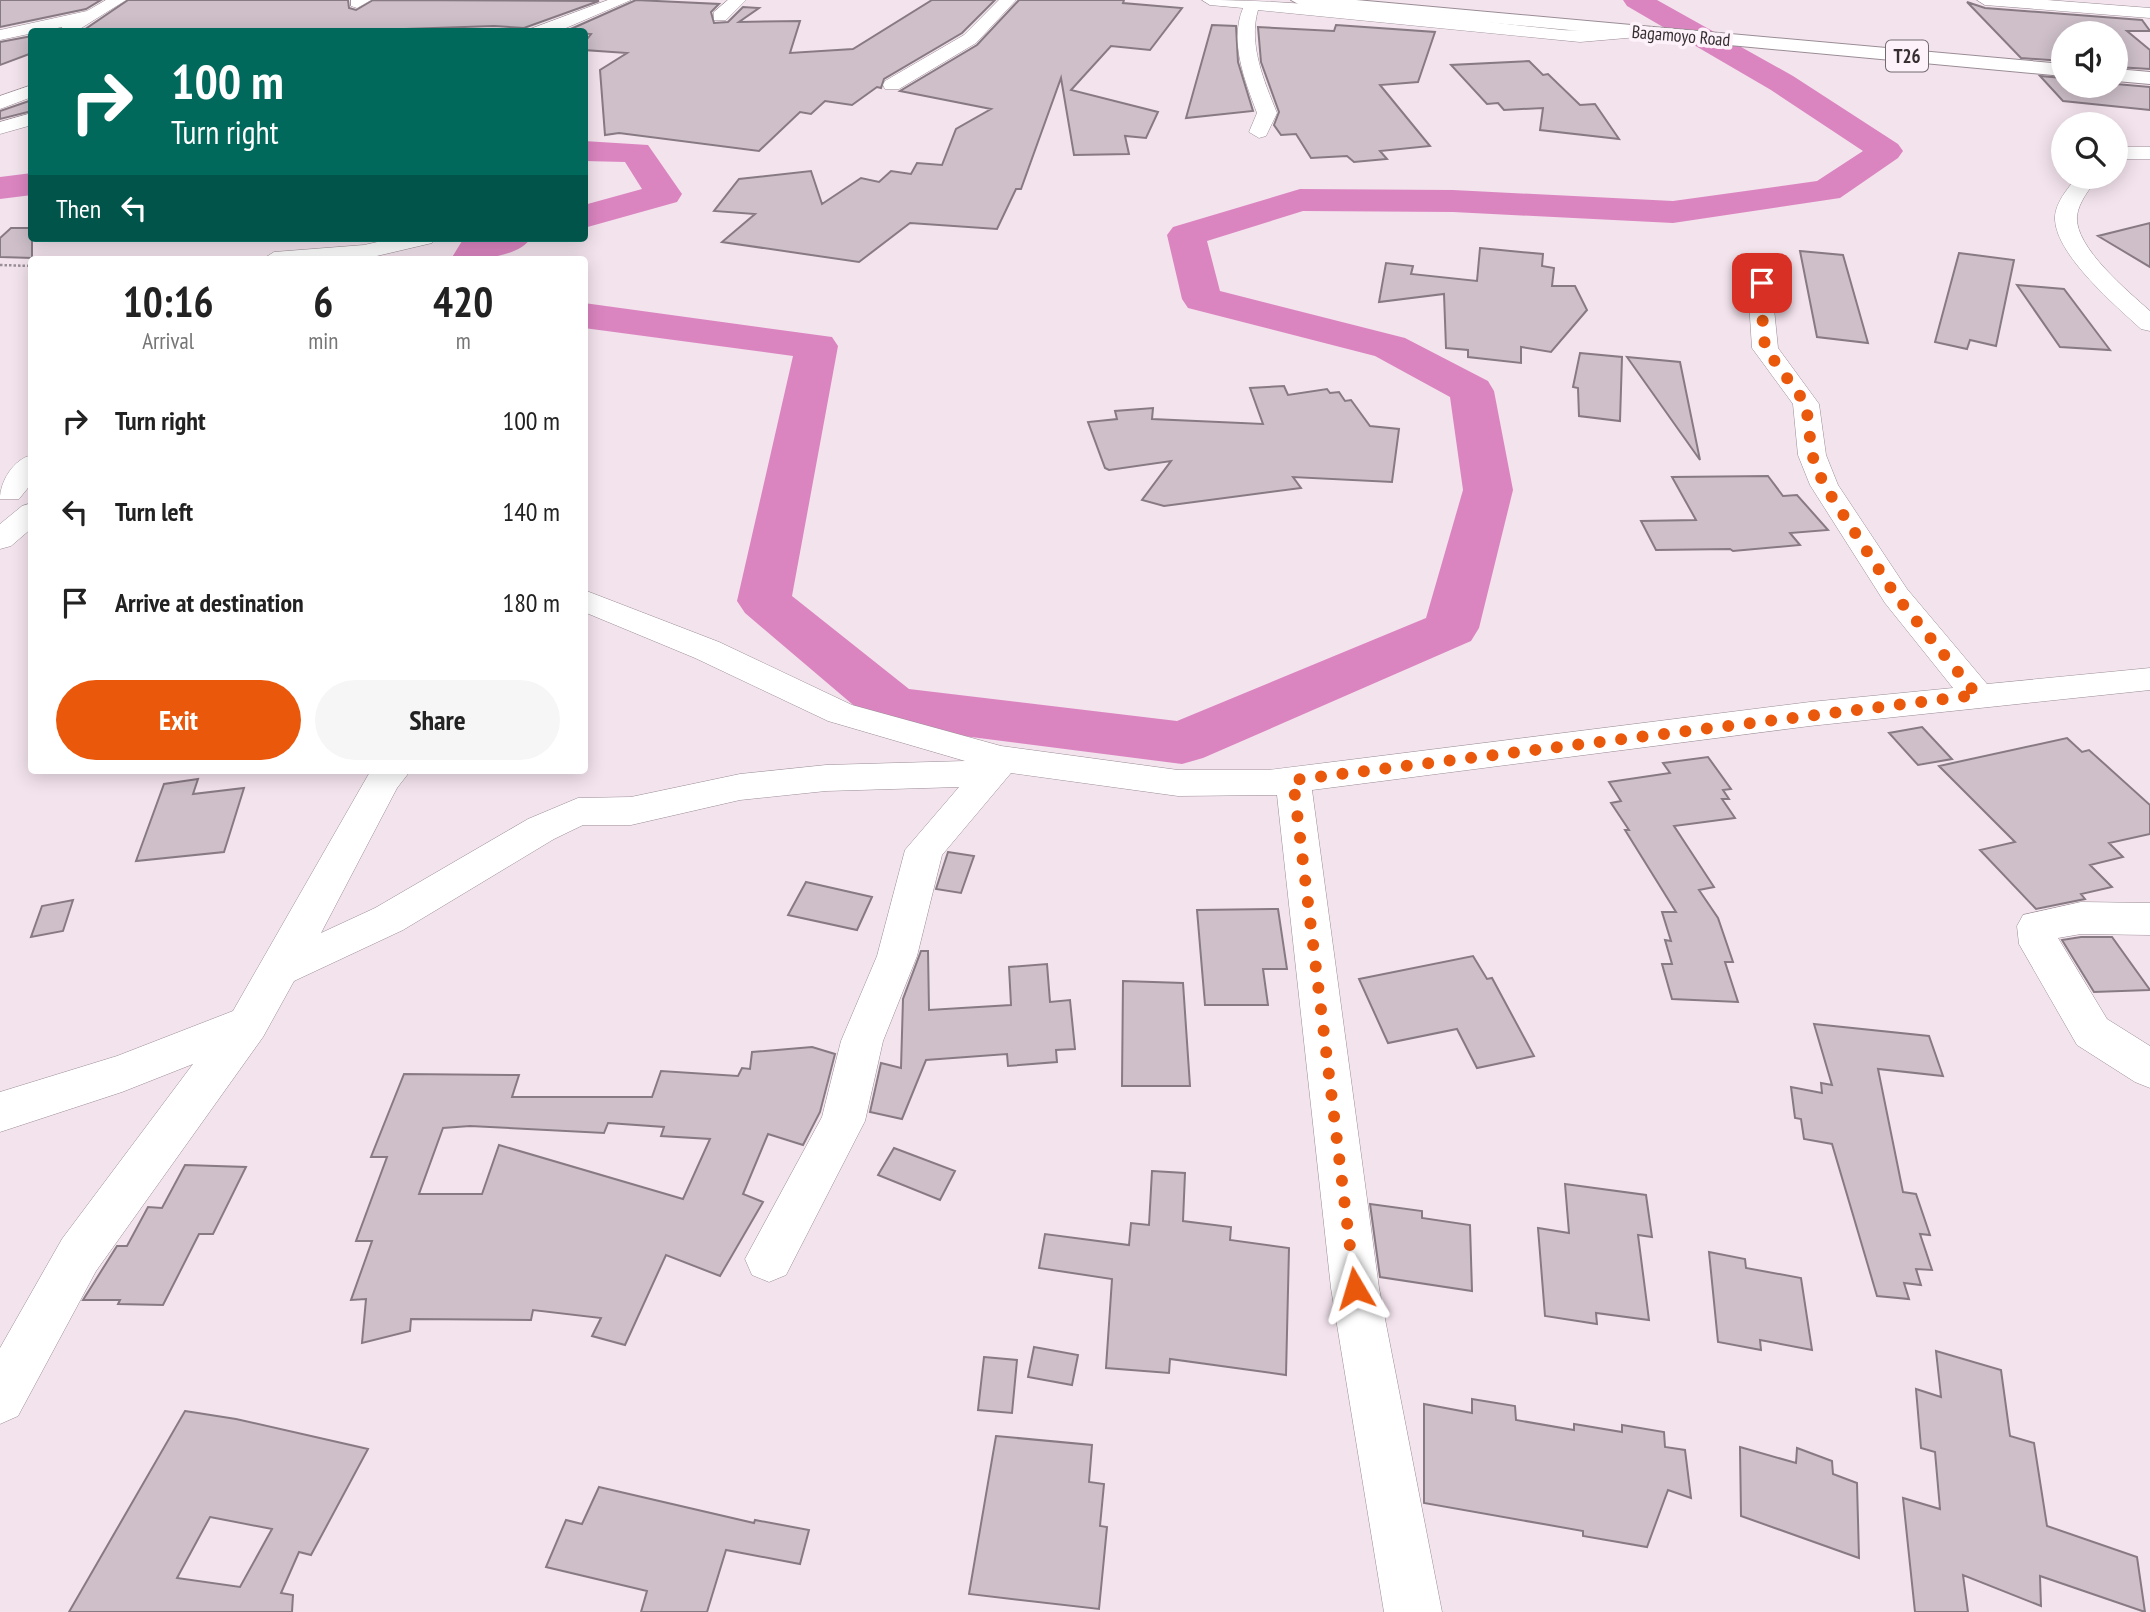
<!DOCTYPE html>
<style>
:root{--surface:#fff;--page:#f6f6f6;--text:#222;--muted:#767676;--accent:#ea580c}
body{margin:0;font-family:"PT Sans Narrow",sans-serif;background:var(--page);color:var(--text);height:100vh;display:flex;flex-direction:column;font-size:26px;white-space:nowrap}
*{box-sizing:border-box;margin:0}
p{font-size:23px;color:var(--muted)}
.icon{flex:none;width:38px;height:38px;fill:none;stroke:currentColor;stroke-width:2;stroke-linecap:round;stroke-linejoin:round}
.map{position:relative;flex:1;overflow:hidden}
.details{position:absolute;left:28px;top:256px;width:560px;height:518px;display:flex;flex-direction:column;background:var(--surface);border-radius:7px;box-shadow:0 4px 18px #0003}
.details>*{flex:none}
.hud{position:absolute;left:28px;top:28px;width:560px;height:214px;border-radius:7px;box-shadow:0 4px 18px #0003;background:#00695c;color:#fff;overflow:hidden}
.fabs{position:absolute;left:2051px;top:21px;display:grid;gap:14px}
.fabs a{display:grid;place-items:center;width:77px;height:77px;border-radius:50%;background:var(--surface);box-shadow:0 4px 18px #0003;font-size:35px}
.pin{position:absolute;display:grid;place-items:center;width:60px;height:60px;color:#fff;margin:-30px;border-radius:14px;box-shadow:0 4px 10px #0006}
.me{position:absolute;width:77px;margin:-38px;rotate:353deg;stroke-linejoin:round;filter:drop-shadow(0 0 5px #0008)}
.turn{display:flex;align-items:center;gap:24px;height:147px;padding:0 28px;font-size:32px}
.turn .icon{width:91px;height:91px;stroke-width:2.5}
.turn b{display:block;font-size:49px;line-height:60px}
.then{display:flex;align-items:center;height:66px;padding:0 28px;background:#0003;gap:14px;font-size:26px}
.eta{display:flex;justify-content:space-evenly;align-items:center;height:119px;text-align:center}
.eta b{font-size:42px;font-weight:700;line-height:49px}
.primary-button{display:flex;gap:14px;margin-top:auto;padding:14px 28px}
.primary-button a{flex:1;height:80px;border-radius:42px;background:var(--accent);color:#fff;font-size:28px;font-weight:700;line-height:80px;text-align:center}
.primary-button a+a{background:var(--page);color:var(--text)}
ul{padding:0;list-style:none}
li{display:flex;align-items:center;gap:21px;height:91px;padding:0 28px}
li div{flex:1}
li b{display:block;font-size:26px}
li em{font-style:normal}
.map>svg:first-child{display:block}
.lines{fill:none;stroke-linecap:round;stroke-linejoin:round}
.river{fill:#db85c0;fill-rule:evenodd}
.building{fill:#cebfc9;stroke:#887a83;stroke-width:2;fill-rule:evenodd}
.minor-casing{stroke:#9a8c95;stroke-width:1}
.trunk-casing{stroke:#9a8c95;stroke-width:2}
.path{stroke:#9b8f96;stroke-width:2.5;stroke-dasharray:2.5 2;stroke-linecap:butt}
.minor{fill:#fff;fill-rule:evenodd}
.trunk{fill:#fff;fill-rule:evenodd}
.route{stroke:#ea580c;stroke-width:12;stroke-dasharray:0 21.6}
.labels{text-anchor:middle;stroke-width:7;stroke-linejoin:round;paint-order:stroke}
.far-street-label{font-size:18px;fill:#352f32;stroke:#fef2fa}
.shield{fill:#fef2fa;stroke:#716a6e;stroke-width:2}
.shield-label{font-size:19px;font-weight:bold;fill:#352f32}
</style>
<div class="map">
<svg width="2150" height="1612" viewBox="0 0 2150 1612">
<rect width="100%" height="100%" fill="#f3e3ed"/>
<g class="lines">
<path class="river" d="M1623,0H1657L1793,76L1898,144L1903,151L1898,158L1840,198L1673,223L1453,212L1303,211L1207,241L1220,291L1405,338L1488,381L1494,391L1513,490L1479,628L1471,641L1203,758L1182,764L893,727L872,721L745,613L737,601L793,356L584,328V303L832,337L838,346L792,596L909,689L1177,721L1426,618L1463,490L1450,397L1375,356L1188,308L1182,299L1167,235L1173,227L1300,189L1453,190L1673,201L1817,181L1863,151L1771,90L1627,6Z
M584,141L648,145L682,194L677,202L584,228V205L642,189L625,162L584,161Z
M32,173V195L0,199V177Z
M472,238H531C517,259 475,259 451,259L462,241Z"/>
</g>
<path class="building" d="M0,0H101L86,9L0,27Z
M128,0H348L349,8L356,10L373,0L599,1L524,28L494,26L315,32H81Z
M636,0L719,4L711,12L714,23L728,22L743,7L759,8L739,22L800,21L790,53L853,49L932,0H995L962,33L884,79L881,88L877,87L852,105L825,101L811,114L800,112L759,151L619,133L605,135L600,70L627,53L584,50V43L591,34L564,32Z
M1019,0H1124L1123,3L1182,8L1150,50L1111,46L1071,90L1158,112L1146,138L1125,136L1129,154L1074,155L1061,78L1021,189H1016L997,229L910,223L859,262L722,242L755,214L714,211L739,179L811,171L822,204L861,178L879,182L891,171L911,174L917,163L942,165L956,129L991,109L900,91L977,45Z
M1967,2L1985,8L2142,20L2150,31H2127L2150,50V69L2116,67V33H2063V61L2021,58Z
M1212,25L1236,26L1238,62L1253,111L1186,118Z
M1336,25L1435,32L1418,82L1380,85L1430,146L1380,151L1387,159L1354,162L1347,156L1311,158L1296,134L1281,135L1274,125L1279,112L1261,62L1258,27L1334,31Z
M32,36V53L0,65V42Z
M1529,61L1543,75L1548,74L1580,105L1595,104L1619,139L1540,130L1543,108L1504,110L1498,103L1487,104L1451,65Z
M2040,76L2063,78V86L2116,84L2150,87V110L2063,101Z
M32,100V111L0,119V111Z
M2150,223V267L2098,236Z
M11,228H32V258L0,257V238Z
M1480,248L1543,254L1542,266L1554,268L1552,286H1575L1587,310L1551,352L1521,347V363L1468,357V350L1446,348L1444,294L1379,302L1386,263L1413,266L1411,274L1477,281Z
M1800,251L1843,255L1868,343L1817,337Z
M1959,253L2014,260L1996,346L1970,340L1967,349L1935,342Z
M2017,285L2064,289L2110,350L2060,347Z
M1580,353L1622,357L1620,421L1579,416L1578,388L1573,387Z
M1627,357L1680,362L1700,460Z
M1284,386L1288,395L1327,389L1330,393L1339,392L1345,401L1351,400L1370,426L1399,429L1392,482L1293,477L1301,488L1164,506L1142,500L1171,461L1109,470L1105,468L1088,422L1117,419L1115,411L1153,408L1152,419L1263,424L1250,388Z
M1768,476L1783,496L1797,495L1828,530L1790,533L1800,545L1733,551L1730,549L1656,550L1641,521L1696,520L1672,477Z
M1922,727L1952,759L1918,765L1889,733Z
M2067,738L2082,752L2089,750L2150,805V834L2109,843L2123,857L2090,865L2112,887L2081,894L2085,899L2036,909L1980,850L2015,842L1939,766Z
M1708,757L1731,789L1723,790L1729,799H1722L1735,818L1674,826L1714,887L1699,890L1718,918L1733,962H1725L1738,1002L1672,999L1662,964H1672L1665,940L1671,941L1662,912H1676L1625,830H1629L1611,803L1621,801L1609,782L1670,773L1663,763Z
M198,779L193,794L244,788L224,852L136,861L164,784Z
M948,852L974,856L961,893L936,889Z
M806,882L872,897L857,930L788,915Z
M73,900L63,931L31,937L42,906Z
M1278,909L1287,969H1263L1268,1005H1205L1197,910Z
M2081,937H2112L2150,990L2094,992L2062,940Z
M921,951H928L929,1010L1011,1005L1009,967L1047,964L1050,1002L1070,1000L1075,1049L1056,1050L1057,1062L1008,1066L1007,1054L926,1060L902,1119L870,1112L881,1063L901,1068L903,999Z
M1473,956L1487,979L1492,978L1534,1056L1477,1068L1457,1029L1388,1043L1359,979Z
M1123,981L1183,983L1190,1086H1122Z
M1814,1024L1929,1036L1943,1076L1878,1069L1903,1192L1916,1194L1930,1235L1920,1234L1932,1270L1916,1269L1921,1285L1904,1283L1909,1299L1877,1296L1832,1144L1804,1139L1801,1119L1795,1118L1791,1087L1822,1093L1821,1083L1832,1085Z
M812,1047L835,1054L820,1112L803,1145L768,1134L743,1194L763,1202L720,1276L666,1255L625,1345L592,1336L601,1318L533,1310L531,1320L411,1319L410,1331L362,1343L366,1299L351,1300L372,1241H356L387,1157H371L404,1074L519,1075L512,1097H652L661,1071L738,1076L742,1068L750,1069L752,1052ZM608,1123L664,1127L661,1136L710,1139L683,1199L499,1145L482,1194H419L443,1128L470,1126L604,1133Z
M894,1148L955,1171L940,1200L878,1175Z
M185,1165L246,1167L213,1234H199L163,1305L118,1304L120,1300H83L117,1246H127L148,1207L162,1208Z
M1152,1171L1185,1173L1183,1221L1231,1227L1230,1240L1289,1248L1286,1375L1170,1359L1169,1373L1106,1368L1112,1279L1039,1268L1045,1234L1129,1245L1131,1223L1149,1225Z
M1565,1184L1646,1195L1652,1237L1638,1235L1649,1320L1596,1313L1597,1324L1545,1316L1538,1228L1569,1233Z
M1370,1204L1422,1211V1218L1470,1225L1472,1291L1380,1277Z
M1709,1252L1745,1259L1746,1268L1801,1278L1812,1350L1760,1340L1761,1350L1718,1342Z
M1034,1347L1078,1355L1072,1385L1028,1377Z
M1936,1351L2001,1370L2010,1436L2034,1443L2047,1526L2137,1557L2145,1612L2040,1576L2041,1606L1963,1575L1968,1612H1915L1903,1498L1940,1509L1935,1452L1921,1448L1916,1389L1941,1397Z
M984,1357L1017,1360L1012,1413L978,1410Z
M1472,1399L1515,1406L1516,1420L1574,1430V1424L1622,1432V1425L1664,1432L1665,1447L1685,1450L1691,1498L1668,1490L1647,1547L1583,1536V1531L1424,1503V1404L1472,1413Z
M185,1411L236,1419L368,1449L311,1555L299,1552L281,1593L293,1595L292,1612H69ZM210,1517L272,1529L240,1587L177,1578Z
M996,1436L1092,1445L1089,1482L1104,1484L1100,1526L1107,1527L1099,1609L969,1594Z
M1740,1447L1796,1463L1797,1448L1832,1461L1833,1474L1857,1483L1859,1558L1741,1516Z
M599,1487L754,1523L755,1520L809,1530L800,1564L726,1550L707,1612H641L647,1591L546,1567L566,1520L582,1524Z"/>
<g class="lines">
<defs>
<path id="minor" d="M106,0H126L75,32H63L62,27L0,40V30L87,11Z
M351,0H371L357,8L351,6Z
M608,0H631L559,31L522,32Z
M728,0H746L726,20H714V12Z
M999,0H1016L976,43L899,89H885L883,85L885,81L964,35Z
M1202,0C1322,0 1443,18 1563,30C1580,32 1638,23 1647,32L1638,37L1580,42L1258,10C1248,44 1264,81 1277,113L1266,136L1259,138L1249,132L1257,113C1245,81 1229,42 1243,8L1210,5Z
M1977,0H2047L2150,8V18L1985,5Z
M32,85V97L0,109V96Z
M32,113V125L0,134V122Z
M2116,147H2150V159H2116Z
M2077,177H2098C2090,189 2079,201 2077,216C2074,247 2129,292 2150,311V331L2141,329C2116,306 2057,256 2055,220C2054,204 2068,188 2077,177Z
M395,238H435L432,243L364,259H263L274,252L364,245Z
M1768,274L1776,276L1780,281L1772,289L1778,348L1819,404L1826,455L1838,485L1907,589L1987,684L2150,668V690L1810,726L1312,790L1379,1288L1442,1612H1384L1331,1288L1277,795L1178,796L1011,773L942,855L917,956L883,1041L865,1121L786,1275L769,1282L752,1275L745,1259L822,1117L841,1041L877,956L905,850L959,787L826,791L740,800L631,825H583L554,839L403,930L294,981L263,1037L96,1271L18,1416L0,1424V1348L62,1239L193,1064L122,1092L0,1132V1092L117,1056L233,1011L371,770H411L397,788L321,933L375,908L528,819L578,798L631,797L740,774L826,765L965,761L828,721L695,658L584,612V590L719,642L852,705L1001,746L1178,770H1269L1810,702L1953,688L1885,603L1810,485L1798,455L1793,404L1752,348L1748,286L1760,276Z
M32,455V483L19,499H0C0,482 13,459 32,455Z
M32,503V528L11,546L0,549V524L22,506Z
M2081,902L2150,903V935L2081,934L2058,938L2107,1019L2150,1046V1088L2135,1082L2077,1045L2019,944L2017,926L2023,915Z"/>
<path id="trunk" d="M1291,0H1356L2063,64V76L1300,5Z
M2116,69L2150,72V84L2116,81Z"/>
</defs>
<use href="#minor" class="minor-casing"/>
<use href="#trunk" class="trunk-casing"/>
<path class="path" d="M0,265L32,266"/>
<use href="#minor" class="minor"/>
<use href="#trunk" class="trunk"/>
</g>
<g class="lines">
<path class="route" d="M1355,1288L1293,780L1977,695L1896,596L1824,485L1812,455L1806,404L1765,348L1760,290L1762,283"/>
</g>
<g class="labels">
<g class="far-street-label">
<text transform="translate(1681 36) rotate(5)" y="6">Bagamoyo Road</text>
</g>
<rect class="shield" x="1886" y="40.5" width="42" height="31" rx="5"/>
<g class="shield-label">
<text x="1907" y="63">T26</text>
</g>
</g>
</svg>
<div class="fabs">
<a><svg class="icon" aria-label="sound" viewBox="0 0 24 24"><path d="M4 9h4l5-4v14l-5-4H4zM17 9q2 3 0 6"/></svg></a>
<a><svg class="icon" aria-label="search" viewBox="0 0 24 24"><circle cx="10" cy="10" r="6"/><path d="M15 15l6 6"/></svg></a>
</div>
<div class="pin" style="left:1762px;top:283px;background:#d93025"><svg class="icon" aria-label="arrive" viewBox="0 0 24 24"><path d="M6 21V4h12l-3 4 3 4H6"/></svg></div>
<svg class="me" style="left:1355px;top:1288px" viewBox="-20 -20 40 40"><path d="M0-17L14 15 0 8-14 15z" fill="#ea580c" stroke="#fff" stroke-width="4"/></svg>
<div class="hud">
<div class="turn"><svg class="icon" aria-label="right" viewBox="0 0 24 24"><path d="M7 20v-9h11M14 6l5 5-5 5"/></svg><div><b>100 m</b>Turn right</div></div>
<div class="then">Then<svg class="icon" aria-label="left" viewBox="0 0 24 24"><path d="M17 20v-9H6M10 6l-5 5 5 5"/></svg></div>
</div>
<section class="details">
<div class="eta">
<div><b>10:16</b><p>Arrival</p></div>
<div><b>6</b><p>min</p></div>
<div><b>420</b><p>m</p></div>
</div>
<ul>
<li><svg class="icon" aria-label="right" viewBox="0 0 24 24"><path d="M7 20v-9h11M14 6l5 5-5 5"/></svg><div><b>Turn right</b></div><em>100 m</em></li>
<li><svg class="icon" aria-label="left" viewBox="0 0 24 24"><path d="M17 20v-9H6M10 6l-5 5 5 5"/></svg><div><b>Turn left</b></div><em>140 m</em></li>
<li><svg class="icon" aria-label="arrive" viewBox="0 0 24 24"><path d="M6 21V4h12l-3 4 3 4H6"/></svg><div><b>Arrive at destination</b></div><em>180 m</em></li>
</ul>
<div class="primary-button"><a>Exit</a><a>Share</a></div>
</section>
</div>
